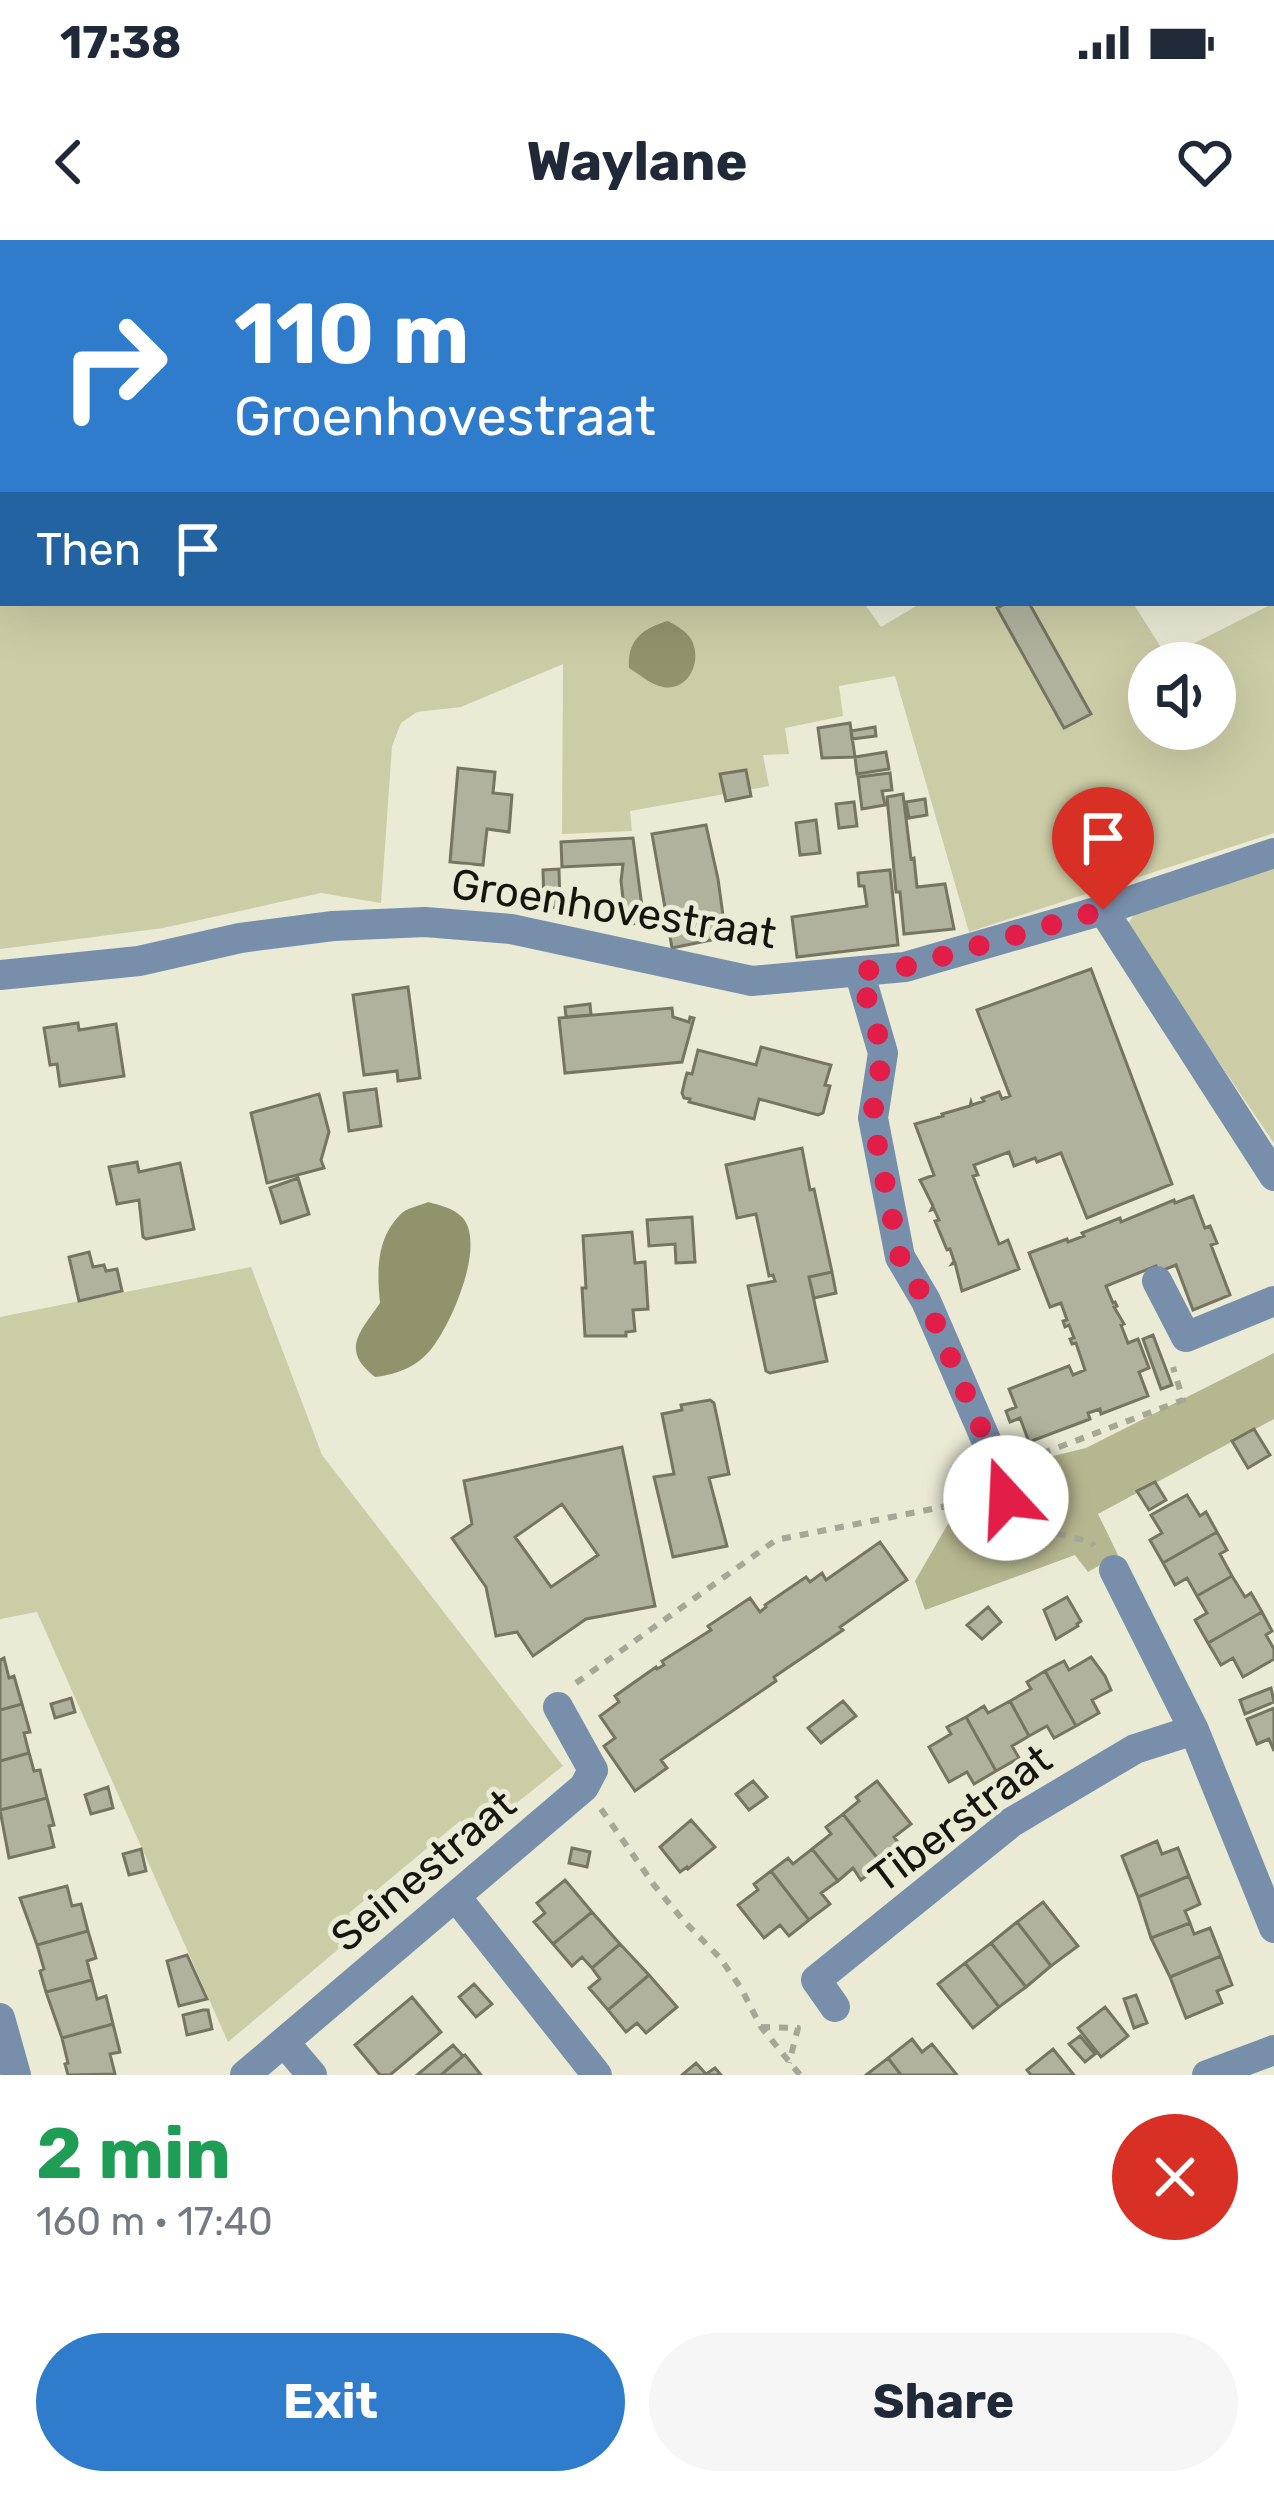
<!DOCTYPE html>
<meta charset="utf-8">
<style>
:root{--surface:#fff;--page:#f6f6f7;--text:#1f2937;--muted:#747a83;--accent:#2e7ccb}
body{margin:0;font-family:Rubik,sans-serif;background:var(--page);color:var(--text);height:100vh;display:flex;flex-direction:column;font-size:45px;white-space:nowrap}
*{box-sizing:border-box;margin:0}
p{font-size:39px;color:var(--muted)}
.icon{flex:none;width:66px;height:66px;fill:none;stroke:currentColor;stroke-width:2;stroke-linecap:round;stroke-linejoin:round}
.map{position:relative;height:1835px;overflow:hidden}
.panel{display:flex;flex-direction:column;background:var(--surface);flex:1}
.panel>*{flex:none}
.top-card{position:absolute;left:0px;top:0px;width:1275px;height:366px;box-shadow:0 12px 48px #0002;background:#2e7ccb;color:#fff;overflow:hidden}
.controls{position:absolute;left:1128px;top:402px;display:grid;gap:24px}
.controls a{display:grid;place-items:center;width:108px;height:108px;border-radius:50%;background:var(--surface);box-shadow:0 12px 48px #0002;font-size:60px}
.pin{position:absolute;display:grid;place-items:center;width:102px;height:102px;color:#fff;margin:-123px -51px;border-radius:50% 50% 50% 0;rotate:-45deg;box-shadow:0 0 12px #0007}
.pin .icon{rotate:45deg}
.me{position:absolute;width:132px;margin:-66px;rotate:340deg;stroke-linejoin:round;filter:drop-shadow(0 0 9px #0008)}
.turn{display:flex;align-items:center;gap:42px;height:252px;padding:0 36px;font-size:54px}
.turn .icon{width:156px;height:156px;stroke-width:2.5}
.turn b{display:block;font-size:84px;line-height:102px}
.then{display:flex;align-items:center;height:114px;padding:0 36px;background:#0003;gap:24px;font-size:45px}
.round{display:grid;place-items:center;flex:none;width:126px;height:126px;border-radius:63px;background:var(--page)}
.overview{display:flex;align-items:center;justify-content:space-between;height:204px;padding:0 36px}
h1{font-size:72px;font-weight:700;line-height:90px;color:#1e9e55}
.cta{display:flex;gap:24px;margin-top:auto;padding:24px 36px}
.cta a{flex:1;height:138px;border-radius:72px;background:var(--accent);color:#fff;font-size:48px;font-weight:700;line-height:138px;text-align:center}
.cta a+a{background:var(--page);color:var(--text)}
.status{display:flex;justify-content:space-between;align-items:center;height:84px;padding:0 60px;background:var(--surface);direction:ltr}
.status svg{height:33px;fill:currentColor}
header{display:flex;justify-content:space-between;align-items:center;height:156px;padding:0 36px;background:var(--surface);font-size:54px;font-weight:700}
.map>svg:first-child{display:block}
.green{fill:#cccca6;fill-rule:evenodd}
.forest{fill:#b6b690}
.water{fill:#92926d}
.building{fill:#b1b29d;stroke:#757562;stroke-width:3;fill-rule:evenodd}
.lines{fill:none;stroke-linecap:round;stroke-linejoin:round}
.path{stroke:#a7a796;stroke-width:6;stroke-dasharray:9 9;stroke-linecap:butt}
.minor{stroke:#778fab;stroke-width:30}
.route{stroke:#e11d48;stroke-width:21;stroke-dasharray:0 37.8}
.labels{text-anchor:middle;stroke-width:10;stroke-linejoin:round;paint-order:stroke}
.street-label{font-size:42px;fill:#16160f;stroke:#eaead5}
</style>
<div class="status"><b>17:38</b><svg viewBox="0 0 49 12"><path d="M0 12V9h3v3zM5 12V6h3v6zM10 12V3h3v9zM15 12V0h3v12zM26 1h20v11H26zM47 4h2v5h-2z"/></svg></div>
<header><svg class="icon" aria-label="back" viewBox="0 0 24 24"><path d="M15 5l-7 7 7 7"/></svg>Waylane<svg class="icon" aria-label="heart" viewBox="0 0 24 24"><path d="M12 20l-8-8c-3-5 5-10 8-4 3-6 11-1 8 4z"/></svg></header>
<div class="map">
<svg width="1274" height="1835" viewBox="0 0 1274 1835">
<rect width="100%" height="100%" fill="#eaead5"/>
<path class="green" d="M39,0H1072L1066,3H39Z
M3,251V363H864L881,387L921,363H1133L1167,417L1274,363V593L969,692L895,436L839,446L843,476L785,488L789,514L763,515L769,546L630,571L632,591L562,594L563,424L461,467L417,472L401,483L392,506L381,663L321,653L163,688L0,709V262ZM1149,423H1215V489H1149Z
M1274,624V903L1126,686L1137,671Z
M251,1027L322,1215L563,1526L490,1584L475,1587L460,1581L349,1673L360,1691L228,1802L37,1372L0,1379V1077Z"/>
<path class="forest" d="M1274,1113V1179L1098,1274L1118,1315L1088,1332L1075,1315L925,1370L915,1341L956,1270L1012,1226L1086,1208Z"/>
<path class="water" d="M668,381C677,386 686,391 691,399C703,420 689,452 663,447C651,445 639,434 629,428C627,400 643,388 668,381Z
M428,962C439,965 453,968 462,977C487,1004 451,1084 432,1108C417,1127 398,1134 375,1137C340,1110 360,1092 380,1063C377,1032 376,999 400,975C406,968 419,966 428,962Z"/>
<path class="building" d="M1007,363H1029L1091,474L1064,488L997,368Z
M850,483L855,517L822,518L818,488Z
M875,487L876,496L852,499L851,491Z
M886,512L889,529L857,534L855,517Z
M458,528L495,532L493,553L512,555L509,592L487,589L483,625L450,622Z
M746,530L751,556L726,561L720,534Z
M890,533L892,550L882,551L885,565L862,569L858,537Z
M903,554L911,619L914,618L917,647L945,644L954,689L904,694L900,652H896L887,557Z
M925,559L927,575L909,578L906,562Z
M854,562L857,586L839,588L836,564Z
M816,580L820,613L800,615L796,583Z
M706,585L718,639L726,697L672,708L652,594Z
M633,598L644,682L626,685L621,641L623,624L562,627L561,602Z
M559,629L560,667L544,668L543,630Z
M890,630L898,705L797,717L792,677L867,666L864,646H859L858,633Z
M1091,729L1172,944L1087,978L1061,913L1037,922L1035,918L1014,926L1009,912L974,925L978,935L973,936L999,1004L1008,1000L1019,1029L962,1051L955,1023L952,1024L954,1021L950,1009L947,1010L935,981L939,980L934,969L931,970L933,966L920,940L934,935L915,884L943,876L942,874L970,866L971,862L972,865L984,861L982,858L999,852L1002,859L1010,856L977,770Z
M408,747L420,838L398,841L397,831L364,835L353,755Z
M590,764L591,775L566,777L565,767Z
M672,768L673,777L689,782L690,777L694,778L682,822L565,833L559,778Z
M78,783L79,790L116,784L124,836L60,846L57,824L50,825L44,788Z
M761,807L831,825L825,845L830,846L823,873L818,875L759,859L754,879L689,862L690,859L684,858L682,853L685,840L687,833L692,834L698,810L756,825Z
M376,849L381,886L349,891L344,853Z
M319,854L329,892L321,920L324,928L267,943L251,873Z
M802,908L810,950L814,949L832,1032L809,1037L827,1121L770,1133L766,1131L748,1046L775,1041L773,1035L769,1036L756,974L737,978L726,925Z
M137,922L139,932L180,923L194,989L146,999L143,997L139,960L117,964L109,927Z
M298,938L309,974L281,983L270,948Z
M1193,956L1205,988L1210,986L1217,1003L1211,1005L1230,1055L1193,1070L1176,1025L1158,1032L1156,1026L1106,1046L1113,1063L1115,1062L1117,1066L1114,1067L1124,1084L1121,1085L1128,1103L1138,1099L1149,1128L1139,1132L1148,1156L1101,1174L1100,1169L1088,1173L1090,1179L1029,1202L1020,1178L1010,1182L1006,1171L1016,1167L1009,1149L1069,1126L1073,1135L1085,1130L1076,1103L1072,1104L1070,1099L1074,1098L1069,1085L1065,1087L1063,1081L1067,1080L1061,1063L1050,1067L1029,1013L1067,999L1068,1002L1084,996L1082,993L1120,978L1121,982L1174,960L1175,963Z
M692,977L695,1022L676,1023L675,1004L649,1006L647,980Z
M632,992L635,1023L645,1022L648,1069L633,1070L635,1091L626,1092V1096H585L582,1048H586L583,996Z
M89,1012L93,1027L104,1025L106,1031L117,1029L122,1051L79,1061L69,1017Z
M832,1032L836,1053L814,1058L809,1037Z
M1153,1095L1172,1145L1161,1149L1143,1099Z
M710,1160L714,1163L729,1234L709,1238L727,1306L673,1317L654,1237L674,1234L662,1174L682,1170L681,1165Z
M1254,1189L1270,1215L1248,1228L1232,1201Z
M622,1207L655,1366L586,1379L533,1416L517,1392L496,1396L486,1347L452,1298L472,1284L464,1241ZM562,1264L598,1315L551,1347L515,1297Z
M1155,1242L1166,1260L1149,1270L1137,1251Z
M1187,1255L1200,1276L1206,1272L1217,1292L1163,1323L1150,1300L1162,1293L1151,1275Z
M1217,1292L1227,1310L1220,1314L1232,1336L1197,1356L1187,1338L1175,1345L1163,1323Z
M880,1302L907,1340L840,1387L843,1390L774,1437L776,1441L661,1520L667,1528L635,1551L604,1506L615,1498L600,1476L619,1462L615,1456L656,1427L657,1429L664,1425L662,1421L711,1390L708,1386L750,1358L760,1372L766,1367L765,1365L806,1337L810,1342L822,1333L826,1340Z
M1232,1336L1245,1357L1251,1353L1262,1372L1208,1403L1195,1380L1207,1373L1197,1356Z
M1067,1357L1081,1381L1077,1384L1078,1386L1056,1399L1044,1370Z
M988,1367L1001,1382L982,1399L967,1385Z
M1262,1372L1272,1391L1266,1395L1274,1409V1419L1243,1437L1233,1418L1221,1425L1208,1403Z
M1091,1417L1105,1436L1111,1450L1092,1460L1099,1473L1076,1486L1045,1431L1064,1421L1069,1430Z
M4,1418L9,1438L14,1436L22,1464L0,1470V1420Z
M1045,1431L1076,1486L1054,1498L1047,1486L1029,1496L1010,1461L1031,1449L1027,1442Z
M1271,1448L1274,1462L1245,1474L1240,1460Z
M71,1458L75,1472L55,1478L51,1464Z
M843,1461L856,1476L821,1503L808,1488Z
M1010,1461L1029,1496L1012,1506L1019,1518L996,1531L966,1477L984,1466L988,1473Z
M22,1464L30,1492L24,1493L29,1513L0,1521V1470Z
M1274,1468V1511L1269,1499L1257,1504L1247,1479Z
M966,1477L996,1531L974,1544L967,1532L949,1542L929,1507L951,1494L947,1487Z
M29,1513L34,1531L40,1530L47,1558L0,1570V1521Z
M753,1541L767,1557L749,1570L736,1554Z
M877,1541L911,1584L894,1597L902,1608L882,1624L843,1574L859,1561L856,1557Z
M108,1547L113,1568L91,1574L85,1555Z
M47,1558L54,1585L49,1586L54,1607L9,1618L0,1570Z
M843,1574L882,1624L861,1640L853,1628L838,1641L812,1609L831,1594L826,1587Z
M691,1580L715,1607L688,1629L687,1627L680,1632L660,1607Z
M1157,1601L1162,1614L1178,1608L1189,1636L1138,1657L1122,1616Z
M572,1608L590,1612L587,1627L569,1623Z
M141,1609L146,1631L129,1635L123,1614Z
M812,1609L838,1641L821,1653L830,1664L809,1680L771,1631L788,1618L793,1624Z
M771,1631L809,1680L789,1696L780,1685L764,1698L738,1665L758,1650L754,1644Z
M1189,1636L1200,1664L1185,1671L1190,1683L1151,1698L1138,1657Z
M565,1640L592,1672L553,1704L534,1682L545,1673L537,1663Z
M67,1646L72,1666L81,1664L88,1691L37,1705L20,1658Z
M1043,1662L1078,1706L1051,1726L1017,1682Z
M592,1672L620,1704L592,1728L582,1717L572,1726L553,1704Z
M1017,1682L1051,1726L1026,1747L991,1703Z
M1190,1683L1194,1694L1210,1688L1221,1716L1170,1737L1151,1698Z
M88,1691L96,1718L87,1721L92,1740L46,1752L40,1731L44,1729L37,1705Z
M991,1703L1026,1747L999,1767L965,1723Z
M620,1704L649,1735L608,1770L589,1748L600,1739L592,1728Z
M187,1715L207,1759L179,1766L167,1721Z
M1221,1716L1232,1745L1217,1751L1222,1763L1186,1778L1170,1737Z
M965,1723L999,1767L973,1788L938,1744Z
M649,1735L677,1767L646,1793L637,1783L626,1792L608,1770Z
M92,1740L97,1759L106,1756L113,1784L62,1798L46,1752Z
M474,1744L492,1764L476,1777L459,1757Z
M1136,1755L1147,1783L1134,1788L1124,1759Z
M412,1757L441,1792L390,1835H380L355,1805Z
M1105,1767L1128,1796L1101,1817L1078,1788Z
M203,1770H208L212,1789L187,1795L183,1775Z
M113,1784L120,1812L110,1814L115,1834L68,1835L65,1824L68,1823L62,1798Z
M1080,1796L1095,1814L1085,1822L1069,1804Z
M912,1799L922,1812L932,1804L957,1835H901L888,1818Z
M453,1805L463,1816L441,1835H417Z
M1053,1809L1074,1835H1031L1027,1830Z
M465,1815L481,1835H441L463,1816Z
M888,1818L901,1835H866Z
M696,1823L706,1834L715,1828L721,1835H682Z"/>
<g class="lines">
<path class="path" d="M1025,1220L1183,1160L1173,1127
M1004,1249C1018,1288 1056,1293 1091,1302L1094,1306
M576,1443L776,1300L947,1266L973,1243
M601,1569L654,1645L683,1680L720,1718L741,1748L761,1787L800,1835
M761,1787L798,1788L789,1823"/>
<path class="minor" d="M1200,0L1202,3
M1272,136L1274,140
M1103,670L1274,936
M859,731L883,813L873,878L900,1017L926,1061L996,1223
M0,735L139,721L240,698L333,686L425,682L511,689L752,741L905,727L1103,670L1274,613
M1157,1041L1186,1097L1274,1061
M1114,1330L1194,1490L1274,1688
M456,1657L597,1835
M835,1767L816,1740L1012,1582L1135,1509L1194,1490
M0,1778L16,1835
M284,1802L312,1835
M245,1835L584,1547L593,1530L558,1467
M1207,1835L1274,1810"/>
</g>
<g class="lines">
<path class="route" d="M1006,1258L996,1223L926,1061L900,1017L872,878L883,812L859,731L905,727L1103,670"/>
</g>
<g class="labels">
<g class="street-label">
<text transform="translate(614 668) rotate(9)" y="15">Groenhovestraat</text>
<text transform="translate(960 1578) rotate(-37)" y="15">Tiberstraat</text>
<text transform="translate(423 1630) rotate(-40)" y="15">Seinestraat</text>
</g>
</g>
</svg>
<div class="controls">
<a><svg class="icon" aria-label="sound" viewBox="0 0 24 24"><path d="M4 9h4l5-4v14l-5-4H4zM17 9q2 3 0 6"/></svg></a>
</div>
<div class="pin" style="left:1103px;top:670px;background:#d93025"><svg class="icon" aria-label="arrive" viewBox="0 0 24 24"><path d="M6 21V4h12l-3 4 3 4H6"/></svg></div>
<svg class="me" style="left:1006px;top:1258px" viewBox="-20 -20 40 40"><circle r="19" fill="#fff"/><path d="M0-13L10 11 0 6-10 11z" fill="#e11d48"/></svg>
<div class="top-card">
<div class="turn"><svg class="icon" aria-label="right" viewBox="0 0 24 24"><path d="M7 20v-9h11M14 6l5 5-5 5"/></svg><div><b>110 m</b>Groenhovestraat</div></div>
<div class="then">Then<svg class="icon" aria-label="arrive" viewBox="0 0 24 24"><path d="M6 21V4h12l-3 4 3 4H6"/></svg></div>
</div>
</div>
<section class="panel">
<div class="overview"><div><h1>2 min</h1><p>160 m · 17:40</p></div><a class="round" style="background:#d93025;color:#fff"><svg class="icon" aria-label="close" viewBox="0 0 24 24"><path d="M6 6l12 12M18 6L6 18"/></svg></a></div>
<div class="cta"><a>Exit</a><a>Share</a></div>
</section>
